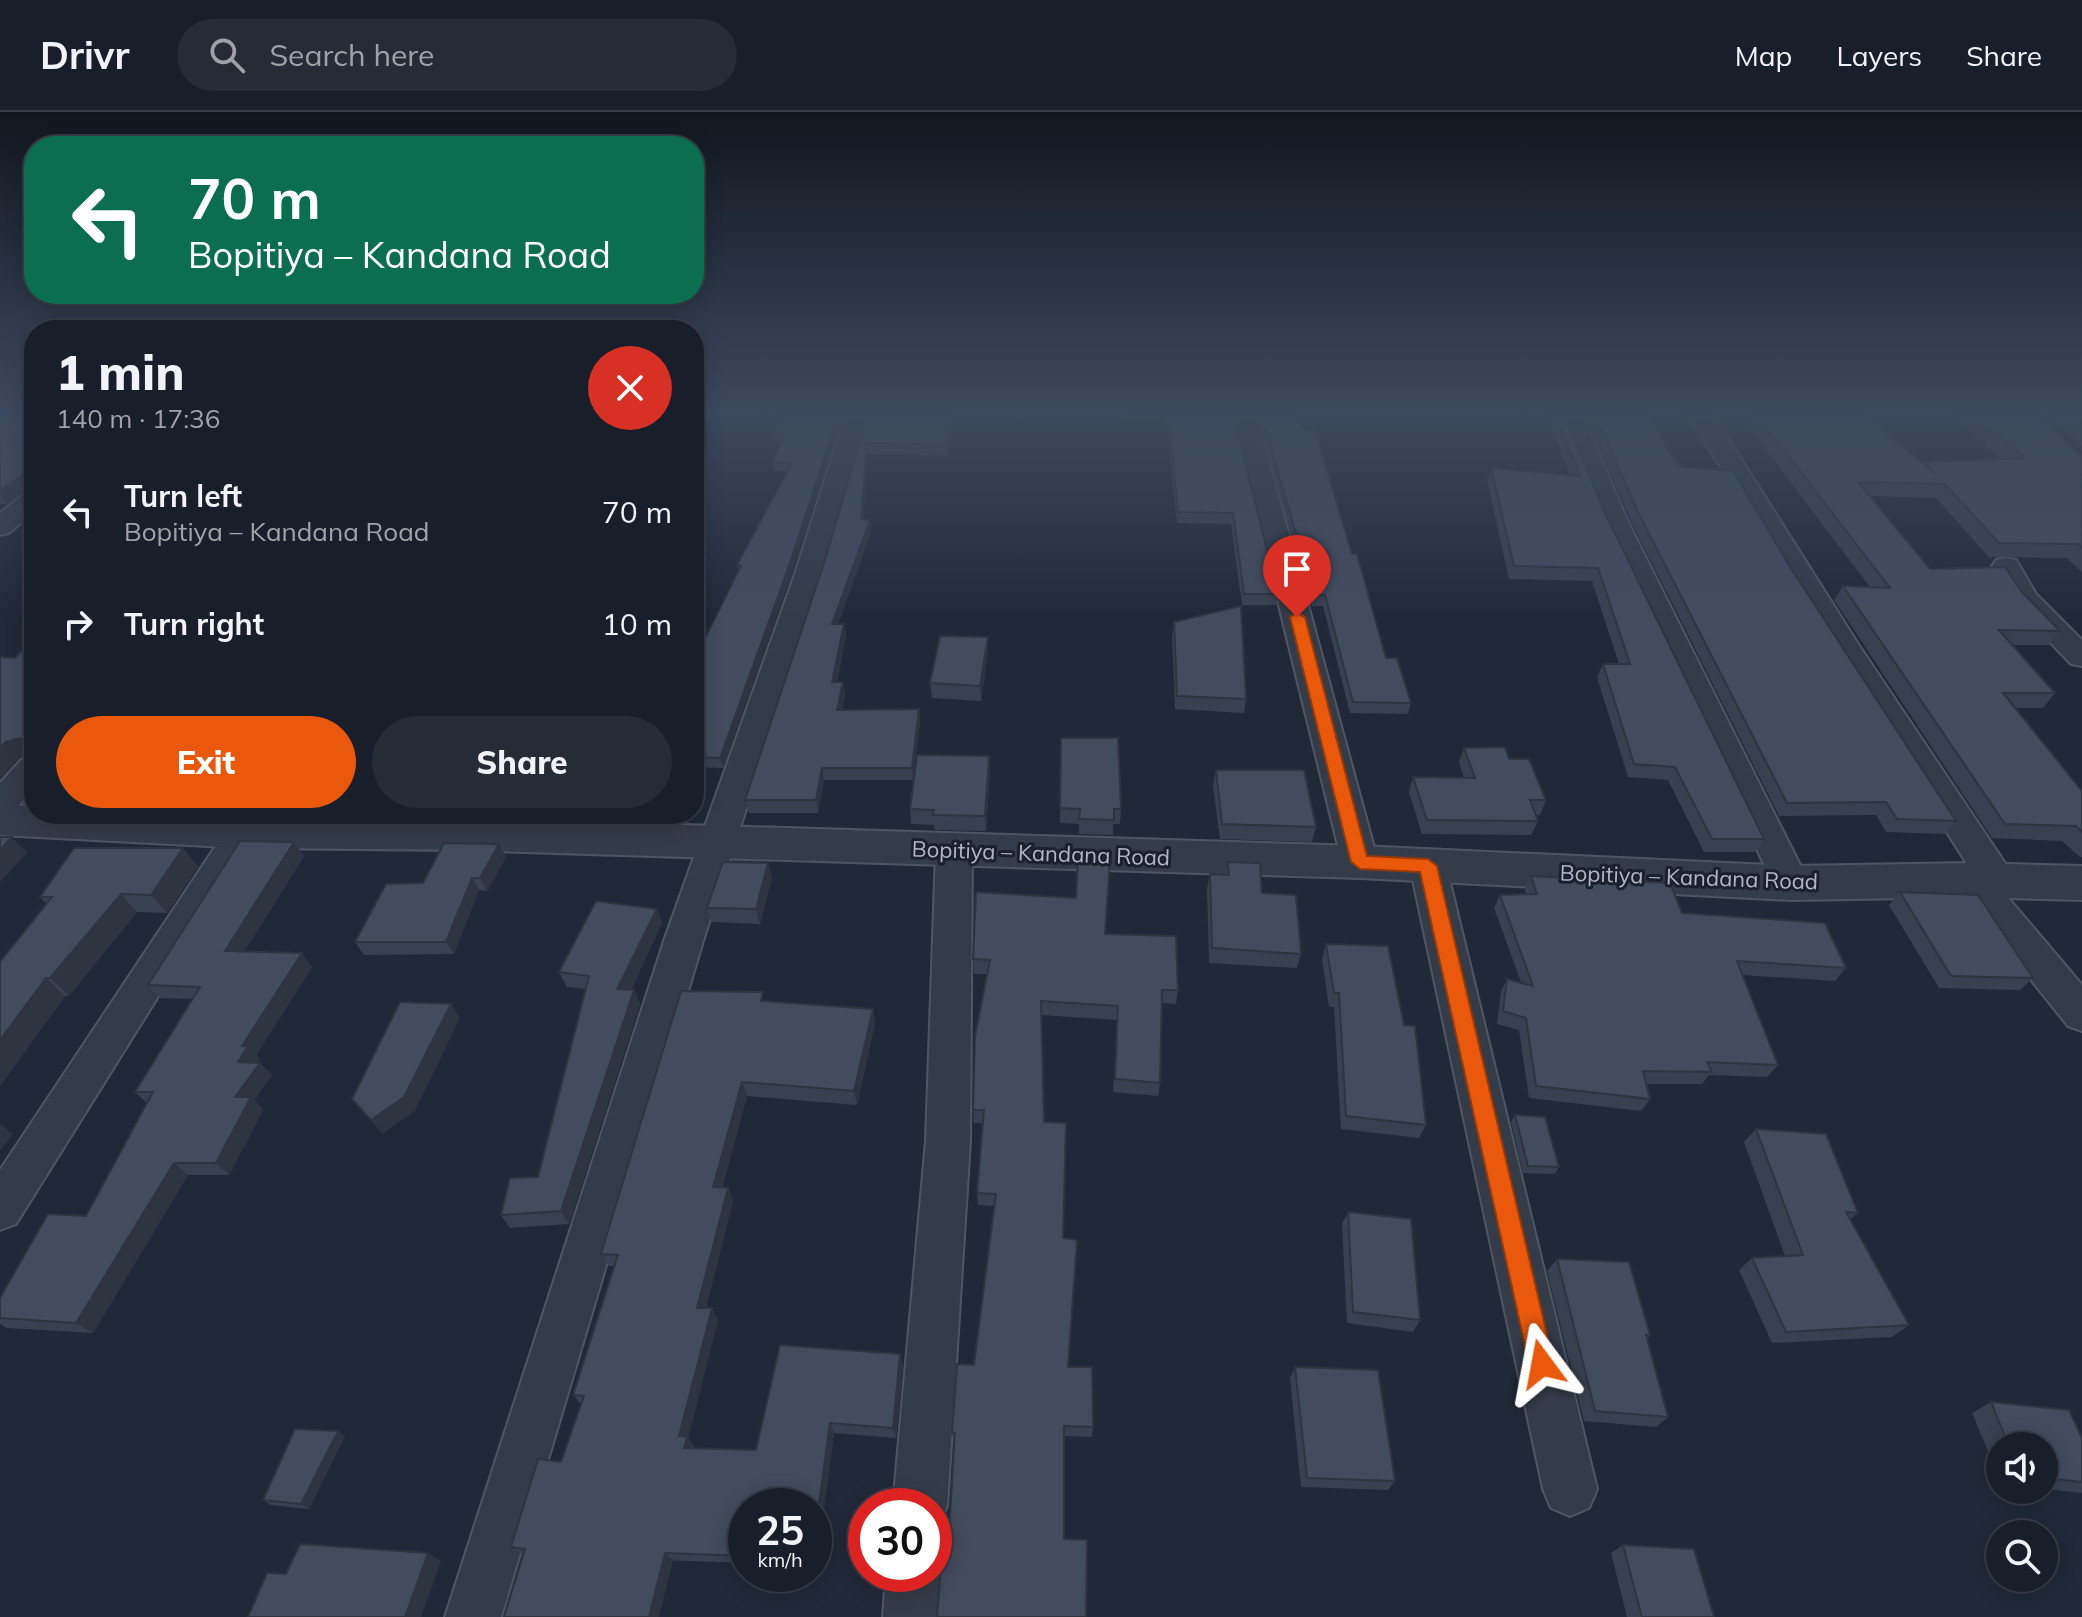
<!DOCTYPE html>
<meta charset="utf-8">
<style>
:root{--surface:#191f2a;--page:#262c36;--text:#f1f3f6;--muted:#9fa2a8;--line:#373d47;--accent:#ea580c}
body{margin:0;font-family:Mulish,sans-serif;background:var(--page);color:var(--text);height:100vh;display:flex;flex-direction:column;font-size:30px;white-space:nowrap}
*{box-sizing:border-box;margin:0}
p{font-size:26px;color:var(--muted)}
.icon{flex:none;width:44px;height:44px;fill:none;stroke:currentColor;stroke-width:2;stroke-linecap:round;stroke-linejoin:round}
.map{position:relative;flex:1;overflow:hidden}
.drawer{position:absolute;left:24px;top:208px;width:680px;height:504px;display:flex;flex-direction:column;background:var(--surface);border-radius:32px;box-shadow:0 4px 20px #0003,0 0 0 2px var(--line)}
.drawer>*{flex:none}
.guide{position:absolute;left:24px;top:24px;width:680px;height:168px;border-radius:32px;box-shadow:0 4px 20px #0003,0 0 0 2px var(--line);background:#0b6e4f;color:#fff;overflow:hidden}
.buttons{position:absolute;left:1986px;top:1320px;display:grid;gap:16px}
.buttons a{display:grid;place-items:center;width:72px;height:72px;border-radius:50%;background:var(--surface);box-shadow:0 4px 20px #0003,0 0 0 2px var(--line);font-size:40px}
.speed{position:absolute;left:728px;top:1376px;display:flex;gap:16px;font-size:40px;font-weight:700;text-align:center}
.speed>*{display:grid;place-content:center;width:104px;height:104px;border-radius:50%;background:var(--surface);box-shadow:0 4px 20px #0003,0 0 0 2px var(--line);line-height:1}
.speed small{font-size:20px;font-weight:400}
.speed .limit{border:12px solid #d22;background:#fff;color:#111}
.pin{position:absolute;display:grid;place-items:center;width:68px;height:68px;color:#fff;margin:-82px -34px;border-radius:50% 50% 50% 0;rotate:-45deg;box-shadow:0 0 8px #0007}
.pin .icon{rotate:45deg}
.me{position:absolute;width:88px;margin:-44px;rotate:347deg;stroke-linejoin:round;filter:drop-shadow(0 0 6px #0008)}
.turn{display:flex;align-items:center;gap:28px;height:168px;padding:0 32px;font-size:36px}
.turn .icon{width:104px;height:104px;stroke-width:2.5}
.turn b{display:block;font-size:56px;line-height:68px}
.round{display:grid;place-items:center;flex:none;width:84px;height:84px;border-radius:42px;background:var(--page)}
.head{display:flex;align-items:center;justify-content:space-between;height:136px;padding:0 32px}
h1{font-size:48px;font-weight:800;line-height:60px}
.button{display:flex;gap:16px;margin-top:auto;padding:16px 32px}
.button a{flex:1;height:92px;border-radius:48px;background:var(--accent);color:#fff;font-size:32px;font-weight:800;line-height:92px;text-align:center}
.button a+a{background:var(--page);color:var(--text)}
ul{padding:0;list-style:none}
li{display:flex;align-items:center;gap:24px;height:112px;padding:0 32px}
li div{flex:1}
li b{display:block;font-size:30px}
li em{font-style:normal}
header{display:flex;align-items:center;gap:48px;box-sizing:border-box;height:112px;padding:0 40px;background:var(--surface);border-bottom:2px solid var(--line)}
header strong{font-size:38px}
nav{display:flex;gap:44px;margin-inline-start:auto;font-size:28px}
.search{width:560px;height:72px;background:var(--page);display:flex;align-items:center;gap:20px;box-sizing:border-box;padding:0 28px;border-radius:44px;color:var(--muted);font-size:30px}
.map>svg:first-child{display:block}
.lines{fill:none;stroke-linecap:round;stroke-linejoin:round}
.minor-casing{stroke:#4f5663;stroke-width:4}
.tertiary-casing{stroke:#4f5663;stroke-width:4}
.minor{fill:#353c49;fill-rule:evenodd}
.tertiary{fill:#353c49;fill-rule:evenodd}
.wall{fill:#394150}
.shaded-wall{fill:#2e3541}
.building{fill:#424c5d;stroke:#2e3541;stroke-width:2}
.route{fill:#ea580c;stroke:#983908;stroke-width:2}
.labels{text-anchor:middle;stroke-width:6;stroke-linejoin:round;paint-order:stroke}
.street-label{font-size:22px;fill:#afb6c5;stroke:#1a212d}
</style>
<header>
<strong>Drivr</strong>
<div class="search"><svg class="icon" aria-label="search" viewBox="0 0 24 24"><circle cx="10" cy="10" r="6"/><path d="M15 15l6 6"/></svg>Search here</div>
<nav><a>Map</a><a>Layers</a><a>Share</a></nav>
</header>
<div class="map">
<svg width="2082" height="1505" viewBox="0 0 2082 1505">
<rect width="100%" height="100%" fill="#212938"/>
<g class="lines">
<defs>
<path id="minor" d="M847,298H871L823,462L703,829L501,1505H445L664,829L795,462Z
M1231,298H1255L1378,750L1373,759L1360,763L1347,759L1342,750Z
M1556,298H1580L1629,412L1809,771L1804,781L1791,785L1778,781L1773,771L1603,412Z
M1686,298H1710L1860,535L2011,760L2016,770L2011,780L2005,782L2082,873V919L2068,914L1959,778L1954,768L1959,758L1969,755L1830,536Z
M34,378V399L9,421L0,423V401L25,381Z
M2006,446L2016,448L2036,482L2082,528V554L2071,552L2014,492L1992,454L1996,448Z
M34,644V676L12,701L0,704V671L22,647Z
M237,702H272L16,1112L0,1118V1058Z
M954,726L967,730L972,739L970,1029L947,1394L939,1413L934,1415V1394H893L926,1029L936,739L941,730Z
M1428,741L1441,745L1446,754L1597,1377L1589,1396L1570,1404L1551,1396L1543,1377L1410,754L1415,745Z
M934,1443L942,1462L939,1505H883L886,1462H934Z"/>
<path id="tertiary" d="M0,693L34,694V702L463,706L1360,734L1791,754L1972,751L2082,754V788L1972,785L1791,788L1360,766L463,738L245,736L0,723Z"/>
</defs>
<use href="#minor" class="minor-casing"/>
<use href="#tertiary" class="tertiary-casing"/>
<use href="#minor" class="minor"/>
<use href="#tertiary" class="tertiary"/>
</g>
<path class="wall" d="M0,298H34V389L28,381V378L6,392H0Z
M783,298H844L792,461L723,656L694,655V557L738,459L737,453L787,360L774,359L772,350L781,330H775L773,320Z
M869,298H1001V301L955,300L948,344L868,342L863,407L870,408L871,420L838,512H844L846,524L837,570H843L845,583L842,598L919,597L920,610L913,668H824L818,701H749L745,688L824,451Z
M1124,298H1232L1278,482L1276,493H1242L1231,412L1177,411L1166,306H1127Z
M1256,298H1293L1352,442L1386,546L1411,591L1408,602L1350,601L1323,494H1311Z
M1508,298H1562L1605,401L1764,727L1755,740H1704L1668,668L1628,665L1597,565L1603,552H1619L1592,469L1509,467L1487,368L1491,356L1570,363L1546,302L1509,301Z
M1583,298H1647L1668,338L1682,355L1792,458L1956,709L1945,722L1886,720L1876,703L1779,704L1632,411Z
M1946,298H2032L2082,345V460L2067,446L1989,445L1936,386L1870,384L1930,457L2022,480L2060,519L2049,533H2012L2055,581L2043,596H2015L2082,679V745H2080L2062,729L1992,726L1834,488L1843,474L1870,475L1747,313L1754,299L1924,352L1925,350L2001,347Z
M2042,298H2082V334Z
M1174,510L1246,587L1244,601L1175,597L1172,524Z
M988,525V540L981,589L932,586L930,571Z
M1061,626L1121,697L1120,712H1113V723L1079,722V712L1060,711Z
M1464,636L1546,688L1540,703H1535L1538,709L1531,723L1422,722L1409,680L1413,665L1464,666L1459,650Z
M989,644L990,659L986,719L935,718L934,713L911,712L910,697Z
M1216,658L1316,715L1312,730L1220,727L1213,673Z
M499,732L506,745L487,779L479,778L454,842L364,843L355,830L423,771Z
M183,736L198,755L167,801L137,800L69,884H65L0,974V850L47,792L40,785Z
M304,744L244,840L312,855L256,943L260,947L257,951H260L272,963L254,988L263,998L229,1063H188L93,1221L7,1216L0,1212V1186L86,1104L147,991L135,980L192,887L160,886L148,873Z
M1227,750L1262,781L1301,842L1297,856L1209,851L1207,777L1210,762L1225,763Z
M1531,764L1682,801L1846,856L1835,869L1742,863L1778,953L1767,965L1709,963L1702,972H1646L1650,987L1641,999L1529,986L1519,918L1497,912L1501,879L1507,867L1521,870L1494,796L1500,783H1526L1525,777Z
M772,766L760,812L712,810L707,796Z
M1900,780L2033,866L2020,878L1939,876L1889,793Z
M1076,786L1105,822L1178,878L1176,892L1162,891L1160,971L1158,984L1113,980L1117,908L1041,903L1044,1010L1063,1126L1068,1255L1093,1315L1092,1325L1064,1324L949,1421L954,1331L952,1321L974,1253L995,1094L978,1093L977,1081L983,1011H974L973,998L987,862H974L973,847Z
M657,797L662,811L631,878H634L640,892L569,1112L510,1116L501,1103L538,1065L586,877L567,875L559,860Z
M1326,832L1426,1013L1419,1026L1341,1017L1334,895H1329L1322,847Z
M766,889L873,897L875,911L857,993L747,984L722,1076H728L733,1089L706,1196H712L718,1208L688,1326L694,1334V1337L756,1338L903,1252L896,1326L834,1321L816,1454H814V1394H746V1451L523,1443L511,1435L561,1350L581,1292L573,1283L614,1154H609L601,1142Z
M1515,1003L1559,1055L1555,1062L1523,1061L1511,1010Z
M1756,1017L1858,1101L1850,1107L1909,1213L1892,1225L1772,1231L1739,1158L1752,1146L1785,1144L1744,1030Z
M1348,1100L1420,1208L1413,1220L1347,1211L1342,1112Z
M1557,1147L1650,1223L1647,1227L1668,1305L1656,1315L1584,1309L1547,1159Z
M1295,1255L1395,1369L1388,1378L1301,1375L1290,1266Z
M1991,1290L2082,1326V1381L2044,1377V1334H2000V1368L1972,1301Z
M345,1324L309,1397L271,1393L263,1388Z
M1623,1433L1714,1505H1627L1611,1441Z"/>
<path class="shaded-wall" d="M840,298H844L792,461L723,656L720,646Z
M953,298H955V300L948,344L947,332Z
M867,331L868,342L862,419L861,407Z
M24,363L33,375L6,392L0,384V378Z
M870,408L871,420L834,524L832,512Z
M844,512L846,524L834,582L832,570Z
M988,525V540L981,589L980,574Z
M843,570L845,583L839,610L837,598Z
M919,597L920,610L913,668L912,656Z
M34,619V642L24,630Z
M20,626L33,641L20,645L0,667V636L6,630Z
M989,644L990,659L986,719L985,704Z
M822,656L824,668L818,701L816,688Z
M12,725L27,741L0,770V738Z
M294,730L304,744L236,852L225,839Z
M499,732L506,745L487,779L480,766Z
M183,736L198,755L167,801L151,783Z
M768,751L772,766L760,812L756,797Z
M472,766L479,778L454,842L446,830Z
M121,782L137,800L69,884L50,866Z
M657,797L662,811L624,892L617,877Z
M302,841L312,855L256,943L260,947L250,963L238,950L242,934Z
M46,866L65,884L0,974V928Z
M634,878L640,892L569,1112L561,1099Z
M451,892L460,906L415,999L382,1022L371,1008Z
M873,897L875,911L857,993L854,979Z
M260,951L272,963L254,988L263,998L229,1063L216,1051L235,985Z
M742,970L747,984L719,1088L713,1075Z
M0,1012L13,1022L0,1039Z
M174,1051L188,1063L93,1221L76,1211Z
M728,1076L733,1089L703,1207L697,1196Z
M712,1196L718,1208L688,1326L694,1334L691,1346L684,1336L679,1324Z
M900,1242L903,1252L896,1326L893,1316Z
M830,1311L834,1321L816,1454L814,1451V1427Z
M338,1319L345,1324L309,1397L301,1392Z
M428,1441L441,1449L421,1505H405Z
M665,1441L673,1448L659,1505H649Z"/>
<path class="building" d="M0,298H34V381H28V366L24,363L0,378Z
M783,298H840L790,451L720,646L694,645V557L700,536L741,454L737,453L792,351L772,350L785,321L773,320Z
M869,298H953L947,332L867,331L861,407L870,408L832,512H844L832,570H843L837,598L919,597L912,656H822L816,688H745L824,451Z
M1168,298H1232L1278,482H1244L1233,401L1178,400Z
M1260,298H1293L1304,319L1315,318L1352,442H1357L1386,546H1397L1411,591L1353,590L1325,483H1314Z
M1553,298H1562L1605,401L1764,727H1712L1675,655L1634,652L1603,552H1630L1598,456L1514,454L1491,356L1580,364Z
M1593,298H1647L1668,338L1682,355L1733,359L1792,458L1956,709L1897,707L1886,690L1787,691L1637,398Z
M1776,298H1858L1936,362L1925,350L2025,346L1969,298H2032L2082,345V436L2078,432L1999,431L1945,372L1858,370L1930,457L2005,455L2022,480L2060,519L1999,518L2055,581H2003L2082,679V720L2076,714L2005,712L1843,474L1890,476L1754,299Z
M2066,298H2082V312Z
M1241,494L1246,587L1177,584L1174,510Z
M940,524L988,525L980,574L930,571Z
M34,525V619L24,630L20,626L6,630L0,636V545L15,546Z
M1061,626H1118L1121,697H1114V708L1079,707L1080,697L1060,696Z
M1505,635L1509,647H1529L1546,688H1530L1538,709L1427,708L1413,665L1475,666L1464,636Z
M917,643L989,644L985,704L933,703L934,698L910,697Z
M1216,658H1304L1316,715L1222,712Z
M0,725H12L0,738Z
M240,729L294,730L225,839L302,841L242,934H248L238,950L260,951L235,985H251L216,1051H174L76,1211L0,1206V1186L48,1102L86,1104L153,980H135L200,875L148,873Z
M444,731L499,732L480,766H472L446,830H355L386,772L423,771Z
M74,736H183L151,783L121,782L50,866H46L0,928V850L52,785H40Z
M1078,746L1110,747L1105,822L1176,824L1178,878H1162L1160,971L1115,967L1118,894L1041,889L1044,1010L1066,1011L1063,1126L1077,1128L1068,1255H1092L1093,1315L1064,1314V1427L1087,1428L1086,1505H937L944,1421H949L955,1321H952L957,1252L974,1253L996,1082L977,1081L984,998H973L975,925L990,848L973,847L976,780L1076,786Z
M723,750L768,751L756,797L707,796Z
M1227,750L1260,751L1262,781L1296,783L1301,842L1212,836L1210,762L1229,763Z
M1531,764L1670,771L1682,801L1825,811L1846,856L1737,849L1778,953L1707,950L1712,960L1643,959L1650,987L1536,974L1526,906L1503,899L1507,867L1533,874L1500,783L1537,782Z
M1900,780L1978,783L2033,866L1951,864Z
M596,789L657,797L617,877L634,878L561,1099L501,1103L510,1066L538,1065L589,864L559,860Z
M1326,832L1388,834L1404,913L1415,914L1426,1013L1346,1004L1339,881H1334Z
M681,879L763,880L761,889L873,897L854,979L742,970L713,1075L728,1076L697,1196H712L679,1324L687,1325L684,1336L756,1338L780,1233L900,1242L893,1316L830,1311L814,1427V1394H746V1444L665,1441L649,1505H504L525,1437L511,1435L538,1347L561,1350L584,1284L573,1283L618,1143L601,1142Z
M400,890L451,892L404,985L371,1008L352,987Z
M1515,1003L1545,1005L1559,1055L1528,1054Z
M1756,1017L1826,1022L1858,1101L1846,1100L1909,1213L1786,1220L1752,1146L1803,1143Z
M1348,1100L1411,1107L1420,1208L1353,1200Z
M1557,1147L1629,1150L1650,1223H1646L1668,1305L1595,1299Z
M1295,1255L1378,1258L1395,1369L1307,1366Z
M1991,1290L2069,1298L2082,1326V1370L2044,1366V1334H2009Z
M295,1317L338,1319L301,1392L263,1388Z
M300,1432L428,1441L405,1505H248L267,1461L286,1462Z
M1623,1433L1694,1437L1714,1505H1642Z"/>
<linearGradient id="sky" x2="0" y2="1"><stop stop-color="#12171f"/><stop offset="0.59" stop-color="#3d495e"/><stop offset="1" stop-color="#3d495e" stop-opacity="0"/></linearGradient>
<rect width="2082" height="509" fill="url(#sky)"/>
<path class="route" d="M1297,501L1305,505L1367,744L1428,747L1437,754L1554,1252L1551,1261L1542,1265L1533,1261L1529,1252L1420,760L1360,757L1351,750L1290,505Z"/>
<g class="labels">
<g class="street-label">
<text transform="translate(1041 741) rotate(2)" y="8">Bopitiya – Kandana Road</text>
<text transform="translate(1689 765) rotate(2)" y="8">Bopitiya – Kandana Road</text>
</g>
</g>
</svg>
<div class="buttons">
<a><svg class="icon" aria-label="sound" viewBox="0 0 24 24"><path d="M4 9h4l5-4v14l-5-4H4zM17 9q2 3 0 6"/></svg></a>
<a><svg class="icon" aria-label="search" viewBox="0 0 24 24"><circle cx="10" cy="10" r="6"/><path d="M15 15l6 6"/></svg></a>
</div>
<div class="speed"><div>25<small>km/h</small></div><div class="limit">30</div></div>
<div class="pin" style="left:1297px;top:505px;background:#d93025"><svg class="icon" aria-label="arrive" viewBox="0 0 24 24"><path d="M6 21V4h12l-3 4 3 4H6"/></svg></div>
<svg class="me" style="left:1542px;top:1252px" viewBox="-20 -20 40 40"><path d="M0-17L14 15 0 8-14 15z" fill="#ea580c" stroke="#fff" stroke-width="4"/></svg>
<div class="guide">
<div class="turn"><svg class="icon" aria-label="left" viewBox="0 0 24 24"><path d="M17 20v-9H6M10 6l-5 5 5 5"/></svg><div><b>70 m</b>Bopitiya – Kandana Road</div></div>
</div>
<section class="drawer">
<div class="head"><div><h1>1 min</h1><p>140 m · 17:36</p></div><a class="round" style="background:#d93025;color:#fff"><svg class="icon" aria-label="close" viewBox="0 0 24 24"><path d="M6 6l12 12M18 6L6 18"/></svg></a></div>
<ul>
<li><svg class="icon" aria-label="left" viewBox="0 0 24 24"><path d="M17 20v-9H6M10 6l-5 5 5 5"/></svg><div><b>Turn left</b><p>Bopitiya – Kandana Road</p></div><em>70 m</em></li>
<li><svg class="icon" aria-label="right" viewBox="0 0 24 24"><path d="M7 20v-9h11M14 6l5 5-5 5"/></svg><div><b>Turn right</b></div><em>10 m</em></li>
</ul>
<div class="button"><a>Exit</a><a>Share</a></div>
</section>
</div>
